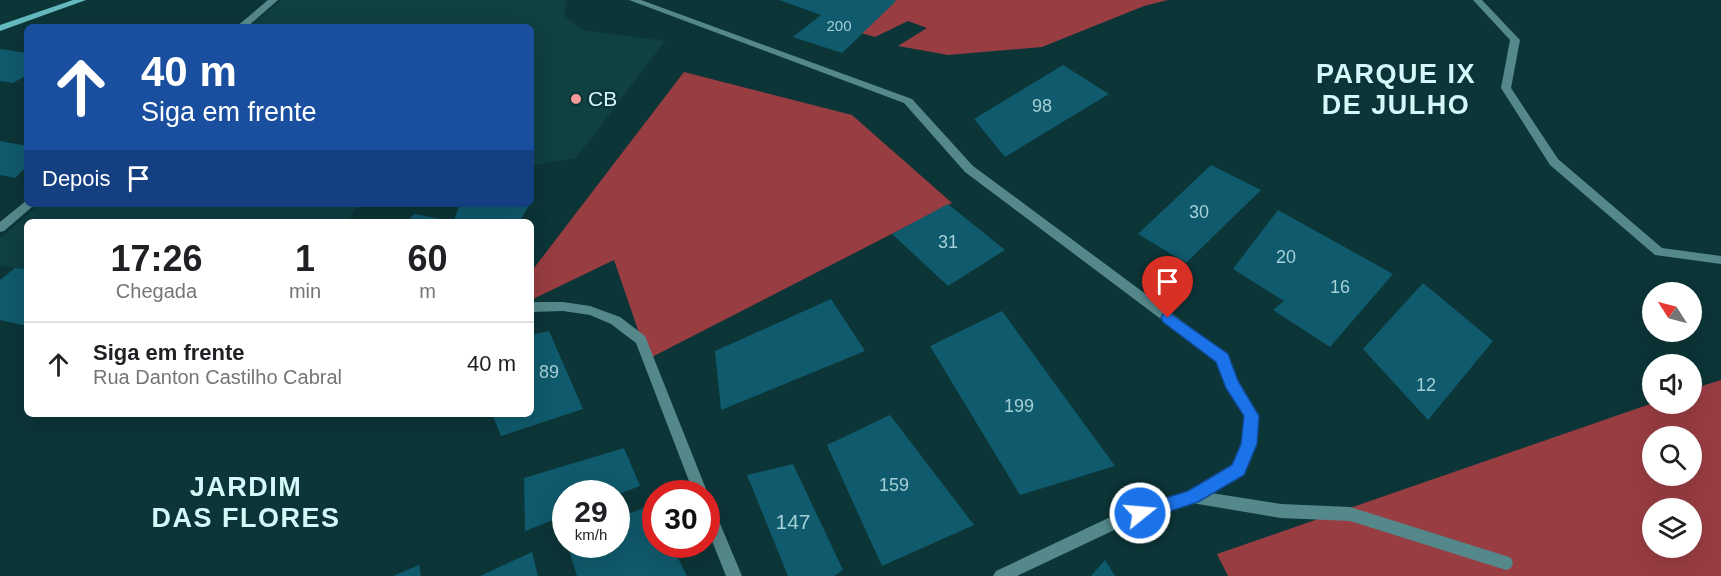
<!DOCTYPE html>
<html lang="pt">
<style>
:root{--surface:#fff;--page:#f6f6f6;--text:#202124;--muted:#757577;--line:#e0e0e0}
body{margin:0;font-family:Helvetica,sans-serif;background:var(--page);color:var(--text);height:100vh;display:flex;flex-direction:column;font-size:22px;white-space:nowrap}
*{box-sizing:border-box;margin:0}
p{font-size:20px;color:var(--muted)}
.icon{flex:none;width:33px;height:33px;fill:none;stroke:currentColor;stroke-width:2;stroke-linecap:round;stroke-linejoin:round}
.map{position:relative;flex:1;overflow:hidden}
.side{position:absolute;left:24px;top:219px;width:510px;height:198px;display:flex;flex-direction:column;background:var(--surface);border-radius:9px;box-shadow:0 6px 24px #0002}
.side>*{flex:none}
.top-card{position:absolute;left:24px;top:24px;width:510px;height:183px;border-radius:9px;box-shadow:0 6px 24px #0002;background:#1a4fa0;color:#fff;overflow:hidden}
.needle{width:39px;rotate:306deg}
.buttons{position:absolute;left:1642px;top:282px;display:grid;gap:12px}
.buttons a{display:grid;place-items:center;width:60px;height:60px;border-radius:50%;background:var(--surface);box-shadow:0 6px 24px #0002;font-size:30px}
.speed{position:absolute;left:552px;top:480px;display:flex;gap:12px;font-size:30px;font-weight:700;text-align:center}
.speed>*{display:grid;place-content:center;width:78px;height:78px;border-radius:50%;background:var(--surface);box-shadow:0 6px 24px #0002;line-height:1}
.speed small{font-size:15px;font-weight:400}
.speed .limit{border:9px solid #d22;background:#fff;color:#111}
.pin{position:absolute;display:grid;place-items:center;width:51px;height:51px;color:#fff;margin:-62px -26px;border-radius:50% 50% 50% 0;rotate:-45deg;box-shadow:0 0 6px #0007}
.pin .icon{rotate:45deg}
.me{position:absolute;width:66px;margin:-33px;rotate:73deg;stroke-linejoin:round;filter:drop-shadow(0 0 4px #0008)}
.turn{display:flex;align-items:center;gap:21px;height:126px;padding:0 18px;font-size:27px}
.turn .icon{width:78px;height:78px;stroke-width:2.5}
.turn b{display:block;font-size:42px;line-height:51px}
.then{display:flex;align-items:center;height:57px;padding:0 18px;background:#0003;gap:12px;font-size:22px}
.eta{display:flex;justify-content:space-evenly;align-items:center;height:102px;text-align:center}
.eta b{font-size:36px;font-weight:800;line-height:42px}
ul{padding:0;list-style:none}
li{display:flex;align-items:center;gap:18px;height:84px;padding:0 18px;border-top:2px solid var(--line)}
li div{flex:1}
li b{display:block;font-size:22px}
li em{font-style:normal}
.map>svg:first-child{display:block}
.built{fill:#0f4042}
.forest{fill:#983d42;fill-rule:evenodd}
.building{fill:#0f5a6c}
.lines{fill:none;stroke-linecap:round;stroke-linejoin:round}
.street{fill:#55888a;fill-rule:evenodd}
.secondary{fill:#65babf;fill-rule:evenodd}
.route{fill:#1a73e8;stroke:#114b97;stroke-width:1.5}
.poi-dot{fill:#f59b9b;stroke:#0c3537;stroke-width:2}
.labels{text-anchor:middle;stroke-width:4.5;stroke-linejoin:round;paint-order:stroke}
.far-number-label{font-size:15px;fill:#a4d0d6}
.number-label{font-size:18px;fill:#a4d0d6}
.poi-label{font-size:21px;fill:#d5f8fa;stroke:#0c3537;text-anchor:start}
.near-number-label{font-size:21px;fill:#a4d0d6}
.district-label{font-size:27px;font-weight:bold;letter-spacing:1.5px;fill:#d5f8fa;stroke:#0c3537}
</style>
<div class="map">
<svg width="1721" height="576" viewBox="0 0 1721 576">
<rect width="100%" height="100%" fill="#0c3537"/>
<path class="built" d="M281,0H567L564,16L583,30L665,41L576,158L531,166V27H249Z
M40,204H359L348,222H27V269L0,266V238Z"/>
<path class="forest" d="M876,0H1168L1144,6L1042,47L948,55L898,46L927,28L908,21L875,37L861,33Z
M684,72L852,115L952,203L648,359L614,260L531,300V272Z
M1721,380V576H1228L1217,554L1653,403L1692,404V389ZM1653,436H1692V476H1653ZM1653,508H1692V548H1653Z"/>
<path class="building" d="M779,0H894L896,1L842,53L793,37L821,15Z
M0,49L27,53V75L13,83L0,81Z
M1063,65L1109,94L1005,157L974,119Z
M0,141L27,146V166L15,178L0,175Z
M1211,165L1261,190L1186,263L1138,234Z
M460,204H530L519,222H453Z
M948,204L1005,250L948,286L892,234Z
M1278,210L1393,274L1330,347L1273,310L1284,301L1233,269Z
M414,214L441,219L440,222H407Z
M15,268L27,269V326L0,320V280Z
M1423,283L1493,341L1428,420L1363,349Z
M831,299L865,351L721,410L715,351Z
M1002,311L1115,466L1020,495L930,346Z
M549,331L583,409L501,436L492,414H531V335Z
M890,415L974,525L882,566L827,445Z
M624,448L640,486L616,495L566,494V515L525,531L524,478Z
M793,464L843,570L834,576H788L747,475Z
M651,505L656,514V544H671L687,576H577L567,544H616V519Z
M532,552L538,576H480Z
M1105,560L1115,576H1091Z
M419,565L421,576H393Z"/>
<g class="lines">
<path class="street" d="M268,0H278L247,27H236Z
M629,0H641L912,99L973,166L1228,355L1237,382L1259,416L1256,444L1243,474L1211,493L1281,504L1350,507L1506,556L1511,558L1513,563L1511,568L1506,570L1350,521L1281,518L1192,503L1127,524L1017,576H993L996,571L1119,513L1188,492L1233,466L1242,444L1245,417L1226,388L1218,362L965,172L904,103Z
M1473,0H1482L1520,40L1511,88L1558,159L1662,248L1721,256V264L1655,255L1550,165L1501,88L1510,40Z
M27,200V204H34L32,207L4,231L0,232V222Z
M531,302H563L590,306L620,317L645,336L708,494L706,497V494H694L636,343L611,324L590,315L563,311L531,312Z
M706,501L711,502L742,576H726L706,526Z"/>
<path class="secondary" d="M73,0H86L0,31V25Z"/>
</g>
<path class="route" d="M1168,312L1228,354L1238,381L1259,416L1257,444L1244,475L1198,502L1140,521L1134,519L1131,513L1134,508L1188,491L1232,465L1241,444L1244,416L1226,388L1216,362L1163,322L1161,318L1163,314Z"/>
<circle class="poi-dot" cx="576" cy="99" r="6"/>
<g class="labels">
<g class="far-number-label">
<text x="839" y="31">200</text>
</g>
<g class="number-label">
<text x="1042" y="112">98</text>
<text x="1199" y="218">30</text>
<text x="948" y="248">31</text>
<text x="1286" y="263">20</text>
<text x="1340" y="293">16</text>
<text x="549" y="378">89</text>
<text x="1426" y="391">12</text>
<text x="1019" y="412">199</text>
<text x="894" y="491">159</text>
</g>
<g class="poi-label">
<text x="588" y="106">CB</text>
</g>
<g class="near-number-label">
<text x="793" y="529">147</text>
</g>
<g class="district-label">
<text x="1396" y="83">PARQUE IX<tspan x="1396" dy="31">DE JULHO</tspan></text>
<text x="246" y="496">JARDIM<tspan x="246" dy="31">DAS FLORES</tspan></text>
</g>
</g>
</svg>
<div class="buttons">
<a><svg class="needle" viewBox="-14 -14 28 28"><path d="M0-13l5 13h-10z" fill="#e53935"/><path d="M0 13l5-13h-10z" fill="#757577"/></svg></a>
<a><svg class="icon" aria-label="sound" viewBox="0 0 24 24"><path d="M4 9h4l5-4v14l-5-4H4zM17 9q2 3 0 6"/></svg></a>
<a><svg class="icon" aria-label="search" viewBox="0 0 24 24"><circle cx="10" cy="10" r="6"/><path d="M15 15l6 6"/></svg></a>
<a><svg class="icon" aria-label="layers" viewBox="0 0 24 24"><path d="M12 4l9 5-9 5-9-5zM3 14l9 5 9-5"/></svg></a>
</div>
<div class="speed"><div>29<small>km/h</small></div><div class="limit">30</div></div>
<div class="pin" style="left:1168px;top:318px;background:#d93025"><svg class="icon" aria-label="arrive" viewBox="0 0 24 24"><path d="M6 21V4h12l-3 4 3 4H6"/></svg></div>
<svg class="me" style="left:1140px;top:513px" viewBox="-20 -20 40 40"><circle r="17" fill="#1a73e8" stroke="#fff" stroke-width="3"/><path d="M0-11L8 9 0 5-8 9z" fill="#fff"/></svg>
<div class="top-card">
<div class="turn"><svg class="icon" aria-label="ahead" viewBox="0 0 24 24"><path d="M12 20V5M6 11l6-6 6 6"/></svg><div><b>40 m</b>Siga em frente</div></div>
<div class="then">Depois<svg class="icon" aria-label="arrive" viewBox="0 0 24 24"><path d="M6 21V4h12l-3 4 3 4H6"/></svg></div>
</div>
<section class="side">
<div class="eta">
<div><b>17:26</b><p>Chegada</p></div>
<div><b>1</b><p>min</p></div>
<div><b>60</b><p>m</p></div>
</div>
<ul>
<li><svg class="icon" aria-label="ahead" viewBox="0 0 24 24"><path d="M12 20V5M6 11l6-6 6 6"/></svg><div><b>Siga em frente</b><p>Rua Danton Castilho Cabral</p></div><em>40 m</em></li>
</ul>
</section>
</div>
